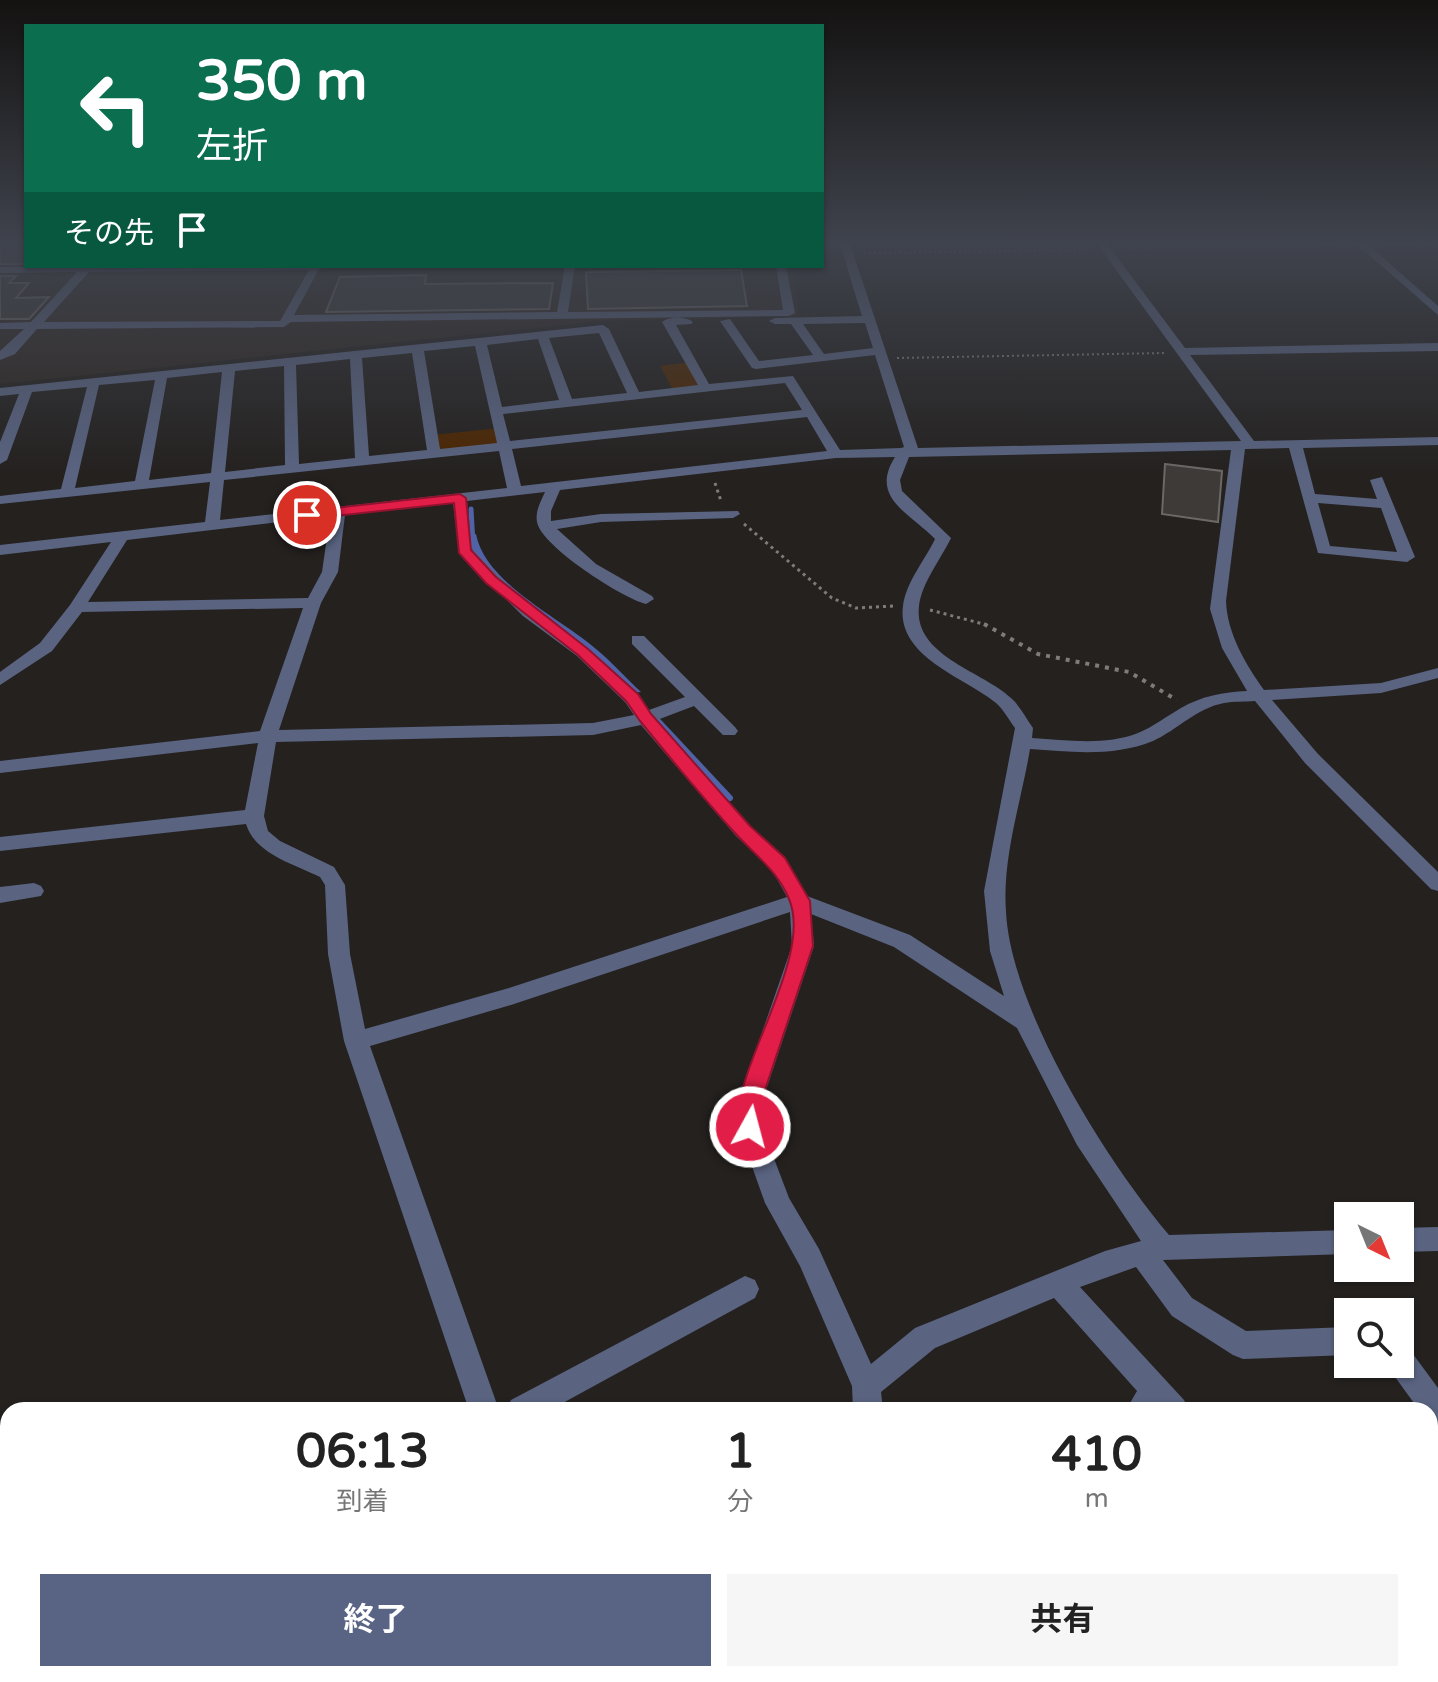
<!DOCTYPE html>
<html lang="ja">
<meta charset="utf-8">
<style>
:root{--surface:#fff;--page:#f6f6f6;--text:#222;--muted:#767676;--accent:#596485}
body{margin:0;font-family:"Varela Round","Noto Sans JP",sans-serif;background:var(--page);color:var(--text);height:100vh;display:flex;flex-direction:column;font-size:30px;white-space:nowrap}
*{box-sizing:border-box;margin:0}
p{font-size:26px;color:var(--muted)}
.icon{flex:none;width:44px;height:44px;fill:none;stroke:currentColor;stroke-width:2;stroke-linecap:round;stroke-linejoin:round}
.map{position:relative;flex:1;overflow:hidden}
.panel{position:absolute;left:0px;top:1402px;width:1438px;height:280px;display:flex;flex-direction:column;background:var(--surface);border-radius:24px 24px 0 0;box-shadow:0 2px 6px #0004}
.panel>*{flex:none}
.top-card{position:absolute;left:24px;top:24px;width:800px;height:244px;border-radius:0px;box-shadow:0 2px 6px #0004;background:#0b6e4f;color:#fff;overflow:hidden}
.needle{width:52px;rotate:137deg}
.fabs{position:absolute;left:1334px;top:1202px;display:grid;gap:16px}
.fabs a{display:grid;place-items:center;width:80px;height:80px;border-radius:0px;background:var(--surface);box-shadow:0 2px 6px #0004;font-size:40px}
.pin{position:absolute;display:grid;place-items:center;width:68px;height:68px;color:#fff;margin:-34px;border:4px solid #fff;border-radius:50%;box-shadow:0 2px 8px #0007}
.me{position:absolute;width:88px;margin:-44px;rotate:7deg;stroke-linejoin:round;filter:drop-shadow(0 0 6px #0008)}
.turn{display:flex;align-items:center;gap:28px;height:168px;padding:0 40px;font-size:36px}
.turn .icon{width:104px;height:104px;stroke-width:2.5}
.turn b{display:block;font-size:56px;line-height:68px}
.then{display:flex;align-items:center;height:76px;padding:0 40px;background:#0003;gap:16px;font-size:30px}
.eta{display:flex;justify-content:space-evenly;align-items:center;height:136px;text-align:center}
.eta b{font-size:48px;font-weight:700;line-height:56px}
.button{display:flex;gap:16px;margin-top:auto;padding:16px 40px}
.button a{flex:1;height:92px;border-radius:0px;background:var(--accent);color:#fff;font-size:32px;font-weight:700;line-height:92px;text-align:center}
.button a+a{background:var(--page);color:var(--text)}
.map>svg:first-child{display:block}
.built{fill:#2f2721}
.green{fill:#4c2600}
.water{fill:#5063a6}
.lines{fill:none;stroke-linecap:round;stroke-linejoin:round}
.stream-far1{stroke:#5063a6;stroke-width:5}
.stream{stroke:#5063a6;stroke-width:6}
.building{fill:#3d3a38;stroke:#6b6866;stroke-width:2}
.path-far2{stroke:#7e7b7a;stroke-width:2;stroke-dasharray:2 3;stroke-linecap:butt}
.path-far1{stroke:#7e7b7a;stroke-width:3;stroke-dasharray:3 4;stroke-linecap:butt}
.path{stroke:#7e7b7a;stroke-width:4;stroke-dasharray:4 6;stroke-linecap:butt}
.minor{fill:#5a6481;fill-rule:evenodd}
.route{fill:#e11d48;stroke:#92132f;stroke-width:2}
</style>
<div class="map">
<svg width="1438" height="1682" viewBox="0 0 1438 1682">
<rect width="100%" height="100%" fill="#24211f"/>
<path class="built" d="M0,241H26V266H794L799,316L601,321L0,384Z"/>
<path class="green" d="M691,362L706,389L674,392L660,366Z
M501,428L505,446L434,454L431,435Z"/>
<path class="water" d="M476,534C485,583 560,618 596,649C612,662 626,678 641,692L631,693C596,664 474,575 467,536Z"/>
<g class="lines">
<path class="stream-far1" d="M471,509L473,544"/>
<path class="stream" d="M658,721L730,798"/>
</g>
<path class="building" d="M5,241H26V264H0V246Z
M741,270L747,306L588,309L586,272Z
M426,275L425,284L553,283L549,309L326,312L340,277Z
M0,276H16L9,283H29L16,298L49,297L29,319H0Z
M1165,464L1222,471L1218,522L1162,514Z"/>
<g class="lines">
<path class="path-far2" d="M1384,245L1438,244
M1124,249L1344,245
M864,253L1088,250
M897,358L1164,353"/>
<path class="path-far1" d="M715,483L721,501
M744,524L832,598L856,608L894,606
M930,610L991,626"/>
<path class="path" d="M984,624L1038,654L1129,672L1177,700"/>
<path class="minor" d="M839,241H849L918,448L1241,441L1095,241H1105L1185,348L1438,343V351L1190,355L1254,441L1438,437V445L1303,448L1315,494L1377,499L1370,480L1382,477L1415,557L1407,562L1318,553L1289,448L1245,449L1226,601C1227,633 1246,665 1264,690L1381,683L1438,668V678L1381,693L1272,700L1318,754L1438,872V891L1431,889L1305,763L1255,701C1245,702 1234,701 1224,703C1197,708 1177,730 1153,741C1114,757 1071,752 1030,749C1021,803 1002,857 1006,912C1011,1009 1107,1162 1169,1235L1348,1230V1254L1163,1260L1192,1298L1246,1331L1348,1327V1355L1243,1359L1233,1355L1172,1316L1136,1267L1080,1287L1184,1400L1189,1410H1126L1137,1391L1054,1298L935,1348L881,1392L883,1410H853L852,1386L800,1266L765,1203L738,1127L741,1093L792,946L790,912L511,1005L370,1046L499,1410H469L344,1041L328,954L325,885L320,877C294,864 255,854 246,824L0,851V837L245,810L258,743L0,773V761L260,731L303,608L82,612L52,651L0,685V672L40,643L70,605L111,542L0,555V545L205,522L210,482L0,504V496L61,489L87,387L32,392L7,460L0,464V442L19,394L0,396V388L603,325L609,329L639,392L698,385L662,322C669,316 686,316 693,322L691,324L676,325L709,384L793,376L840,450L901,448L904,447L875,355L756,369L752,368L720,321L730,319L759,361L813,355L791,324H775L769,321L775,318L862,316ZM865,323L873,348L824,354L803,324ZM599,333L627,393L572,399L549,338ZM538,339L559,400L502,407L487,345ZM475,346L497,443L440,449L424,351ZM412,353L427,450L369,456L362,358ZM350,359L355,458L299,464L296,365ZM284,366L285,465L225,472L235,371ZM222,372L211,473L149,480L167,378ZM155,380L135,481L75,488L99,385ZM785,383L802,410L510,441L503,414ZM807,417L827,451L521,486L512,449ZM1231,450L1210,609L1222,648L1247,691C1223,692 1202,696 1181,708C1167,716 1153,727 1138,733C1105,746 1066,740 1032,738L1033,728C1026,718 1020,706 1011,698C983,671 913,656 919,606C922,582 941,559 951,538L902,491L900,480L909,457ZM499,451L507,488L220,520L224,480ZM895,457C869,498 910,513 935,539C925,560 906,582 903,606C896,657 966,678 996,703C1004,710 1009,720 1015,728L984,891L990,951L1004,996L910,935L807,896L785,858L750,826L657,720L694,706L723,735H735L738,731L735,727L644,636H632V644L685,697L649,710C620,666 573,642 534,609C512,590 492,569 472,549L467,501L545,492C541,501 535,511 537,522C541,546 622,598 646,604L654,599L652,596L596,564L557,529L601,522L733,518L740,514L738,511L601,514L551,521V511L560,490L836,458ZM453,502L459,553L523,616L577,656L625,702L634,715L593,723L279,730L321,603L338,572L345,515ZM1318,503L1381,508L1397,552L1330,546ZM330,516L322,572L308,598L88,602L127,540ZM641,725L736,836L771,868L787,897L509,988L365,1029L350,954L345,885L334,867L280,841L268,831L264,816L276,742L593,735ZM811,914L894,947L1017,1028L1077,1145L1141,1241L1105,1251L915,1328L871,1364L819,1249L789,1198L762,1127L765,1093L814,946Z
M1353,241H1364L1438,306V315Z
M345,266L319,269L294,315L557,312L565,266H575L568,312L783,310L776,266H786L795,313L789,316L291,322L284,327L37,329L15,354L0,360V351L24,329H0V323L31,322L77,272L0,273V267ZM309,270L280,321L44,322L89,272Z
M34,883L41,886L44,891L41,896L0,903V887Z
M1438,1227V1251L1400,1252V1228Z
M745,1276L755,1280L759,1289L755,1298L550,1410H506L511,1400Z
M1400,1346L1410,1350L1438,1388V1427L1430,1423V1410H1419L1390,1370L1387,1364H1400Z
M1438,1502V1534L1430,1537V1505Z
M559,1674H593L595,1682H561Z
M651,1674H690L686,1682H648Z
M779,1674H815L811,1682H776Z
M903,1674H941L944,1682H907Z
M1214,1674H1251L1247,1682H1211Z"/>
</g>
<linearGradient id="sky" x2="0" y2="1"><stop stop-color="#141211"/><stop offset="0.51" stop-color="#3f434d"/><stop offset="1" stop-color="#3f434d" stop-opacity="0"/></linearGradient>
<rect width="1438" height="476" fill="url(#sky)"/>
<path class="route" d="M460,494L466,498L471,550L496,577L588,649L638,694L651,714L750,826L785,858L810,901L813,946L764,1093L758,1134L750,1136L742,1134C719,1086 816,962 789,899C777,870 755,855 735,833C702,797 671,759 640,721L626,701L578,655L486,583L459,553L454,503L307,519L300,515L307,511Z"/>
</svg>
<div class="fabs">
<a><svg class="needle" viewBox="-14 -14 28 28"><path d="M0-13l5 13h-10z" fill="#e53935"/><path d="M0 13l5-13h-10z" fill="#767676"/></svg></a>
<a><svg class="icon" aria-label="search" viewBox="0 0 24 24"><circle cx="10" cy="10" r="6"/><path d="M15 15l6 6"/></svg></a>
</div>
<div class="pin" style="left:307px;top:515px;background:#d93025"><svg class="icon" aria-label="arrive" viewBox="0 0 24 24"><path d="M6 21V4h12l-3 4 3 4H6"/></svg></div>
<svg class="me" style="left:750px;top:1127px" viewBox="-20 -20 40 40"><circle r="17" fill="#e11d48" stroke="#fff" stroke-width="3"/><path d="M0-11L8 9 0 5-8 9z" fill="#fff"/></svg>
<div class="top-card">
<div class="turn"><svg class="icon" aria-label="left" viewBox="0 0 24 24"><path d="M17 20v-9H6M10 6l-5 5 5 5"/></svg><div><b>350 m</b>左折</div></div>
<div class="then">その先<svg class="icon" aria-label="arrive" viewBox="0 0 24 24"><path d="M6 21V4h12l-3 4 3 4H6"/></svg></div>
</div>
<section class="panel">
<div class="eta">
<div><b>06:13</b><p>到着</p></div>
<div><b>1</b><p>分</p></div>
<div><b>410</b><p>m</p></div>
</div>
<div class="button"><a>終了</a><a>共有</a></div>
</section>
</div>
